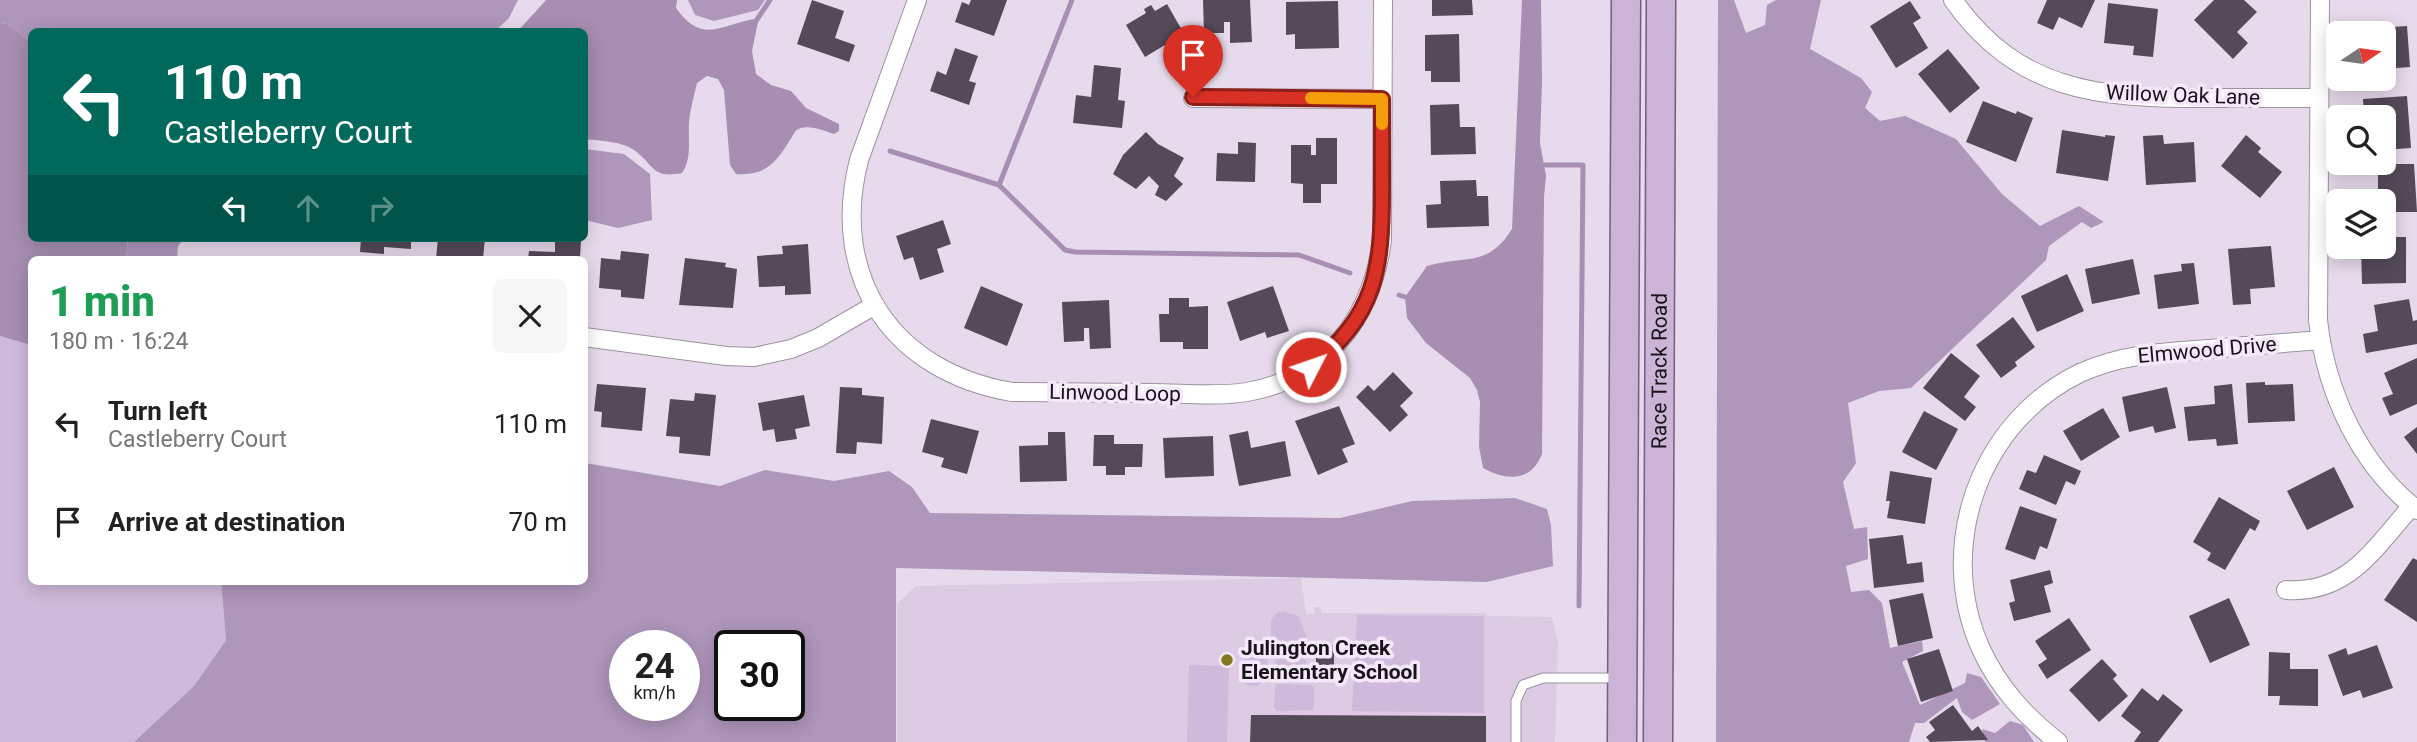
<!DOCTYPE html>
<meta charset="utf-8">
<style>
:root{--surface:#fff;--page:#f6f6f6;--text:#222;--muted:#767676}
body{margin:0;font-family:Roboto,sans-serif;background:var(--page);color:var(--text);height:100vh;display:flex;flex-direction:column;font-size:26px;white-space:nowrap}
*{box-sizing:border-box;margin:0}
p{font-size:23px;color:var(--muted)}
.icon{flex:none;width:38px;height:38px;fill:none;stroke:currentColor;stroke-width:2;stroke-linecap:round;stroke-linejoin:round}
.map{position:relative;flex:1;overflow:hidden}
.panel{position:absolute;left:28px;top:256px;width:560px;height:329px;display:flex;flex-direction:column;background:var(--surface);border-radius:10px;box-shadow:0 4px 18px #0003}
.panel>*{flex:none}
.banner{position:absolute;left:28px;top:28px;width:560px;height:214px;border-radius:10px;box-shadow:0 4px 18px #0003;background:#00695c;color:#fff;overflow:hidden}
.needle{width:46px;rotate:77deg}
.tools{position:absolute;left:2326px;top:21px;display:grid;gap:14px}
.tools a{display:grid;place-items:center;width:70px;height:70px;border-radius:10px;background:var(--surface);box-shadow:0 4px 18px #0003;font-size:35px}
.speed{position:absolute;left:609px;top:630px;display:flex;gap:14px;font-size:35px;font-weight:700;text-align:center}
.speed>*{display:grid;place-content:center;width:91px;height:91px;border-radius:50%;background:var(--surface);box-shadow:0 4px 18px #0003;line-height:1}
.speed small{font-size:18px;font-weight:400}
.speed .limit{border:4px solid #111;border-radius:10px;background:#fff;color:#111}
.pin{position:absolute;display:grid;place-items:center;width:60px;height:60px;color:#fff;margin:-72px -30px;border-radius:50% 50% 50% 0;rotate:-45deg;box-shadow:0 0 7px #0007}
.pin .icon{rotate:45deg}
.me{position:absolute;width:77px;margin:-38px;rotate:49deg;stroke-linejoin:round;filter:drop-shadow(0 0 5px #0008)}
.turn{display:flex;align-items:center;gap:24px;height:147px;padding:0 21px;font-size:32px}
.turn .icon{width:91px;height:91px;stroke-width:2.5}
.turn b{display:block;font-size:49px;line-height:60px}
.lanes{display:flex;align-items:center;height:66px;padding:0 21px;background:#0003;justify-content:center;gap:35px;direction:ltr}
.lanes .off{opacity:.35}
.round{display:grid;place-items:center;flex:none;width:74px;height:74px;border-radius:10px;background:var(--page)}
.head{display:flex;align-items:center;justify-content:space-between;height:119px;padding:0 21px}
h1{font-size:42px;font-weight:800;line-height:52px;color:#1e9e55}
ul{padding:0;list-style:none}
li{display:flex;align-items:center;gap:21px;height:98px;padding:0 21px}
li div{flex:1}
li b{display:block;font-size:26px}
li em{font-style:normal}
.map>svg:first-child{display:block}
.built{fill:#dccbe3}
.green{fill:#d0badb}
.forest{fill:#af96bb;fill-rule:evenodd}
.water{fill:#a78eb2}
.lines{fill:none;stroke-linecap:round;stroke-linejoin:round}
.stream{stroke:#a78eb2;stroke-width:5}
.building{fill:#544a59}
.lane-casing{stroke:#9d92a2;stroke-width:11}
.street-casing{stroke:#9d92a2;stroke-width:20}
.primary-casing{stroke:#765b82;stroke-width:31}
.lane{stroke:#fff;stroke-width:9}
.street{stroke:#fff;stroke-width:18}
.primary{stroke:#cbb4d6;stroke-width:28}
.route-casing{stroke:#8d1f18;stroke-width:18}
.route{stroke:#d93025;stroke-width:12}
.slow{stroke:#f59e0b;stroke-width:12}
.poi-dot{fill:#817a1f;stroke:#f4e8fa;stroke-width:2.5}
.labels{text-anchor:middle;stroke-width:7;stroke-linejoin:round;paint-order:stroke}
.street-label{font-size:21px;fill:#171319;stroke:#f4e8fa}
.poi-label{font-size:21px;font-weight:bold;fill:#171319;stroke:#f4e8fa;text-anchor:start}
</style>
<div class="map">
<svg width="2417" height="742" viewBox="0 0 2417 742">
<rect width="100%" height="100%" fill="#e7daec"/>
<path class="built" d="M1301,578L1306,614H1315L1314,607H1320L1322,613H1485L1486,616L1552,617L1558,642L1555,742H897V604L916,586Z"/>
<path class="green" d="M0,336L31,343L32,581H221L226,640L194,686L134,742H0Z
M1284,611L1299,617L1306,635V671L1303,676C1294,678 1282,679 1277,671L1271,639V619L1277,613Z
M1357,615L1484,616V713L1352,711Z
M1251,646L1262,647C1272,658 1267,676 1257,686L1245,685C1243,673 1241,653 1251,646Z
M1189,665L1229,666L1227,742H1187Z
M1277,684L1310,685L1314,687V706L1312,710L1277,711L1274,707L1275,687Z"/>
<path class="forest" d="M0,0H518L509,18L495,31L32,32L31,42L7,24L0,23Z
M688,0H765L758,10L714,21L695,15Z
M1718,0H1734L1746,33L1765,25L1767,5L1776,0H1821L1810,49L1861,78L1872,92L1865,108L1880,121L1905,116L1956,139L2002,194L2040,226L2079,206L2104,222L2091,228L2082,222L2049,246L2046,260L1911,388L1879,391L1848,403L1856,463L1843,482L1854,529L1867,527L1868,559L1846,566L1851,592L1869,590L1882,603L1890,648L1922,641L1923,651L1902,662L1920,705L1965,683L1967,673L1981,677L2000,704L1972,720L1962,712L1957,698L1924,723H1915L1909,742H1716Z
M585,149L624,154L650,174L652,220L618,228L585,220Z
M128,238H185L178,246L177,259H126Z
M585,463L720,486L765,470L834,481L889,471L912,487L930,513L1340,518L1412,501L1515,498L1547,509L1551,525L1553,566L1487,582L896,568V742H134L194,686L226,640L221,581H584ZM625,646H684V705H625ZM730,646H789V705H730Z
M2010,721L2023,725L2034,742H1985L1982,729L1995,733Z"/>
<path class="water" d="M546,0H677L676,8C702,44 718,26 754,19L758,22L752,51L756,74L771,85L791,91L806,108L839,124V131L834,134C825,131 811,125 801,128C794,130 794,135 790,140C776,163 765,176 736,174L730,165L724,90L718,79L707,76L697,83C694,96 690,110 689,123C688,141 692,158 682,173C651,179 655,165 634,150C621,141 600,141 585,139L584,32L518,31Z
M1522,0H1541L1542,81L1540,143L1546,176L1544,197L1542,454C1531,482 1507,481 1483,468L1479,447L1480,402L1477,390L1470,378L1426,343L1407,318L1405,297L1427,266C1465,255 1488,268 1512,229Z
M0,23L7,24L31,42L32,238H128L126,259H32V343L28,344L0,336Z"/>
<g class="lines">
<path class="stream" d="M756,21L770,0
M890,151L999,185L1065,250L1075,252L1299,255L1350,273
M1545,165H1583L1579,606
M999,185L1072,0
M1399,295L1405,297"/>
</g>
<path class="building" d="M812,0L844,11L835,38L855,45L849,62L797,44Z
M971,0H1007L994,36L955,22L962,2L969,5Z
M1203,0H1250L1252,42L1230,43V22H1224V33H1204Z
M1432,0H1472L1473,15L1432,16Z
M2047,0H2095L2082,28L2059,17L2053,30L2037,23Z
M2214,0H2244L2257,12L2237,32L2248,43L2233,59L2194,20Z
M1338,1L1339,48L1295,49V34L1286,35V2Z
M1910,1L1921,18L1913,23L1928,48L1896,68L1870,26Z
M2108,3L2158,9L2153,57L2133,55L2134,46L2104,43Z
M1167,4L1187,39L1169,50L1165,45L1145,57L1126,25L1146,13L1144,9L1151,5L1155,11Z
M2407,26L2410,67L2384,69V33H2376V28Z
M1459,34L1460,82H1431V71H1425V35Z
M955,48L978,56L969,81L976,83L969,105L930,91L937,71L946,75Z
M1948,49L1980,88L1950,113L1918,74Z
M1094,65L1121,68L1118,100L1125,101L1122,128L1073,123L1076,95L1091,97Z
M2407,96L2411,148L2384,150V117H2364L2363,99Z
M1983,101L2016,114L2017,111L2033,118L2016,162L1966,142Z
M1459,104L1460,127H1475L1476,154L1431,155L1430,105Z
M2062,130L2105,137V135L2115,136L2108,181L2056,173Z
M1146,132L1158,144L1184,158L1174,176L1183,184L1166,201L1155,195L1159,186L1149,176L1136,189L1113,174L1123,155Z
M2163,135L2164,144L2194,142L2196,182L2146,185L2143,136Z
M2246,135L2261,148L2258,152L2282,172L2260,198L2221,166Z
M1316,138H1337V184H1321V203H1303V184L1291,183V145H1311V155H1316Z
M1238,142L1256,143L1255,182L1216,181L1217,153L1238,154Z
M2378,164H2414L2417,212H2384V201H2363V190H2378Z
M1476,180L1477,196H1488L1489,226L1427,228L1426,205L1441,204L1440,181Z
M943,220L951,244L937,249L944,272L920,280L913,257L904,260L896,236Z
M2384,237H2406V283L2362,284L2361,247H2384Z
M361,238H411V249L384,247V254L360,252Z
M438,238H485L483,259H436Z
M555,239L581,240L580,259H528L529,251L555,252Z
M808,244L811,294L785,295V286L759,287L757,256L783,254L782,246Z
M2271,246L2275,287L2250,289L2251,304L2233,305L2228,249Z
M621,251L649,254L644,299L621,297V290L599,288L601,258L620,260Z
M685,258L726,263L725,267L737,269L733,308L679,305Z
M2133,259L2140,294L2092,304L2085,269Z
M2194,263L2199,304L2158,309L2154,275L2182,271L2181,264Z
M2067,274L2084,311L2037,332L2021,296Z
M981,286L1023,304L1007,346L964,328Z
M1273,286L1289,331L1267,338L1265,332L1240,341L1227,302Z
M1169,298H1189V307L1208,306V349H1183V342H1160L1159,314H1169Z
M2409,299L2413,321L2417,320V344L2366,353L2363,334L2378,331L2374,305Z
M1109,300L1111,348L1090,349L1089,328H1084V341L1064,342L1062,302Z
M2013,317L2035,347L2015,362L2017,366L2001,378L1976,345Z
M1951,353L1980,376L1964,397L1976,407L1965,421L1923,388Z
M2417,358V404L2390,416L2382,398L2393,394L2384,373Z
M1393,372L1413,393L1400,406L1408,415L1390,432L1356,397L1368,385L1374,391Z
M2265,382V385L2293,384L2295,421L2248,423L2246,383Z
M597,384L646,388L642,431L601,427L602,412L594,411Z
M2232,384L2238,444L2217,446L2216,439L2188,441L2184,407L2215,404L2214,386Z
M840,387L862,388V395L884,397L882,444L857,442L856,454L836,453Z
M2167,387L2176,428L2155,433L2153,426L2129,432L2122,397Z
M695,393L716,395L710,456L679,453L680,437L666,436L670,399L694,401Z
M804,395L810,426L795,429L797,439L776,442L774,429L763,431L758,403Z
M1339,406L1355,444L1342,449L1348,462L1318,475L1295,421Z
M2103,408L2120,437L2081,461L2063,431Z
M1924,411L1958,429L1936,470L1902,452Z
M931,419L979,431L967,474L941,467L944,458L922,452Z
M2417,427V454L2404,437Z
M1248,431L1251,448L1285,441L1291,476L1239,486L1229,435Z
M1048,432H1065L1067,481L1020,482L1019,446L1048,445Z
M1094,435H1114V444H1143L1142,467H1125V475H1106V466H1093Z
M1213,436L1214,476L1165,478L1163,438Z
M2044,455L2081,471L2075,485L2066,481L2056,505L2019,489L2027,470L2036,473Z
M2334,467L2354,507L2307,530L2287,491Z
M1890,471L1932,478L1925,524L1887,518L1890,501H1886Z
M2219,497L2260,521L2255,531L2250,528L2225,570L2207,560L2211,553L2193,542Z
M2020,506L2057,519L2047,549L2040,546L2035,560L2005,549Z
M1903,535L1907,564L1922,562L1924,582L1874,588L1869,539Z
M2413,558L2417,560V622L2384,600Z
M2050,570L2053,583L2044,586L2051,612L2014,621L2009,603L2015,601L2010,580Z
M1923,593L1933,638L1898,646L1889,600Z
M2229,598L2250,645L2210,663L2189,616Z
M2069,618L2091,650L2047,679L2038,665L2047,659L2035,641Z
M1316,645H1334V665H1316Z
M2377,645L2393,688L2363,698L2360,690L2343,696L2328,655L2346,648L2348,655Z
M1939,649L1953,691L1921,702L1907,659Z
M2269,652L2290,653V669H2318V706L2279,705L2280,696H2268Z
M2102,659L2117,675L2113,679L2128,696L2099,722L2069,690Z
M2142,688L2158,701L2163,694L2183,710L2158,742H2134L2141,732L2121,716Z
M1953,705L1972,731L1978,726L1988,740L1930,742L1926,737L1935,730L1929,722Z
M1251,715L1486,716V742H1250Z"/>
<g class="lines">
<defs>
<path id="lane" d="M1516,742V701L1523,685L1543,678H1617"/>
<path id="street" d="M917,0L859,160C829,278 893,372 1012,392C1058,392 1104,393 1151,393C1182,393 1216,397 1247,392C1327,378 1372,317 1382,240L1383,0
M1953,0C2017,91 2098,98 2201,98C2240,98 2280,98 2319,98
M2320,0L2318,320C2326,392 2359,464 2417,510
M1193,98L1382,99
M584,337L726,356L754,357L791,349L818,338L875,305
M2286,590C2349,594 2374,548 2412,506
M2058,742C2025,716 1999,688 1981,649C1935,547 1979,422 2080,373C2121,354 2165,352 2209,349C2246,346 2283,343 2321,340"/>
<g id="primary">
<path d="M1622,742L1626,0"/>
<path id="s1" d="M1658,742L1661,0"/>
</g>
</defs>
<use href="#lane" class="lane-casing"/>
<use href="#street" class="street-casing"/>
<use href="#primary" class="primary-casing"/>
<use href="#lane" class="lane"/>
<use href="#street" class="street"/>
<use href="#primary" class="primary"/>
</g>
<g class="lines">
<defs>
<path id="route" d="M1193,97L1382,99C1382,129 1382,160 1382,190C1382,269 1376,316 1311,367"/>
</defs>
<use href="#route" class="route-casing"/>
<use href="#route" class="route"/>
<path class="slow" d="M1311,98L1382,99V124"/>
</g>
<circle class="poi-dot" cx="1227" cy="660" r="7"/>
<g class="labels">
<g class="street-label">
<text transform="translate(2183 95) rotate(2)" y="7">Willow Oak Lane</text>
<text transform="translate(2207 350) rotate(-5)" y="7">Elmwood Drive</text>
<text dy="7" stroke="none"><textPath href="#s1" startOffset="371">Race Track Road</textPath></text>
<text transform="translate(1115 393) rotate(1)" y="7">Linwood Loop</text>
</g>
<g class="poi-label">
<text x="1241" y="655">Julington Creek<tspan x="1241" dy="24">Elementary School</tspan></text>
</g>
</g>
</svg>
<div class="tools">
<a><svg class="needle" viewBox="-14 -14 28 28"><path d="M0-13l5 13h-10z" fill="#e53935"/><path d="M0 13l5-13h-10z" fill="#767676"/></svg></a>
<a><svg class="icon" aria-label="search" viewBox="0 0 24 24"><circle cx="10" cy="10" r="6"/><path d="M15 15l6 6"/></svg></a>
<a><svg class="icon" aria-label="layers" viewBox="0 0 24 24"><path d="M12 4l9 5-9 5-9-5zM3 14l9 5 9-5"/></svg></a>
</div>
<div class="speed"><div>24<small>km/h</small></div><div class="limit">30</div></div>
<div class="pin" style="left:1193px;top:97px;background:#d93025"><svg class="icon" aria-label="arrive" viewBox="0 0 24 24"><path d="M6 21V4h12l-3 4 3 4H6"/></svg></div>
<svg class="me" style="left:1311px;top:367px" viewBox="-20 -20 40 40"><circle r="17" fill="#d93025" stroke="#fff" stroke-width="3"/><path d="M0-11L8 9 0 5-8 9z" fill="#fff"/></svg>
<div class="banner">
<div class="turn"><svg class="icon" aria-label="left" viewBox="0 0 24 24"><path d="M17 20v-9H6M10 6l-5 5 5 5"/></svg><div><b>110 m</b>Castleberry Court</div></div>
<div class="lanes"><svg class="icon" aria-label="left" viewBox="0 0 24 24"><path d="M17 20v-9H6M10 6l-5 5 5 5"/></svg><svg class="icon off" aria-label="ahead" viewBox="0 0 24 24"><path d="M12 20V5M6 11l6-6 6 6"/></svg><svg class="icon off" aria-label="right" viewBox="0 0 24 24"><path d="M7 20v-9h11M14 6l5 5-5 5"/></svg></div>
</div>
<section class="panel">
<div class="head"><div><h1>1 min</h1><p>180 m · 16:24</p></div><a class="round"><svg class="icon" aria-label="close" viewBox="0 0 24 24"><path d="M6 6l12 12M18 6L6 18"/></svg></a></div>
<ul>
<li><svg class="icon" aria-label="left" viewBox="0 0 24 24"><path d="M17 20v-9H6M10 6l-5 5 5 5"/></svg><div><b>Turn left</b><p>Castleberry Court</p></div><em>110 m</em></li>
<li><svg class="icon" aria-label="arrive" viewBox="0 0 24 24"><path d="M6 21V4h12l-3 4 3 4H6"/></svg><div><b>Arrive at destination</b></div><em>70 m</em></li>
</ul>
</section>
</div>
